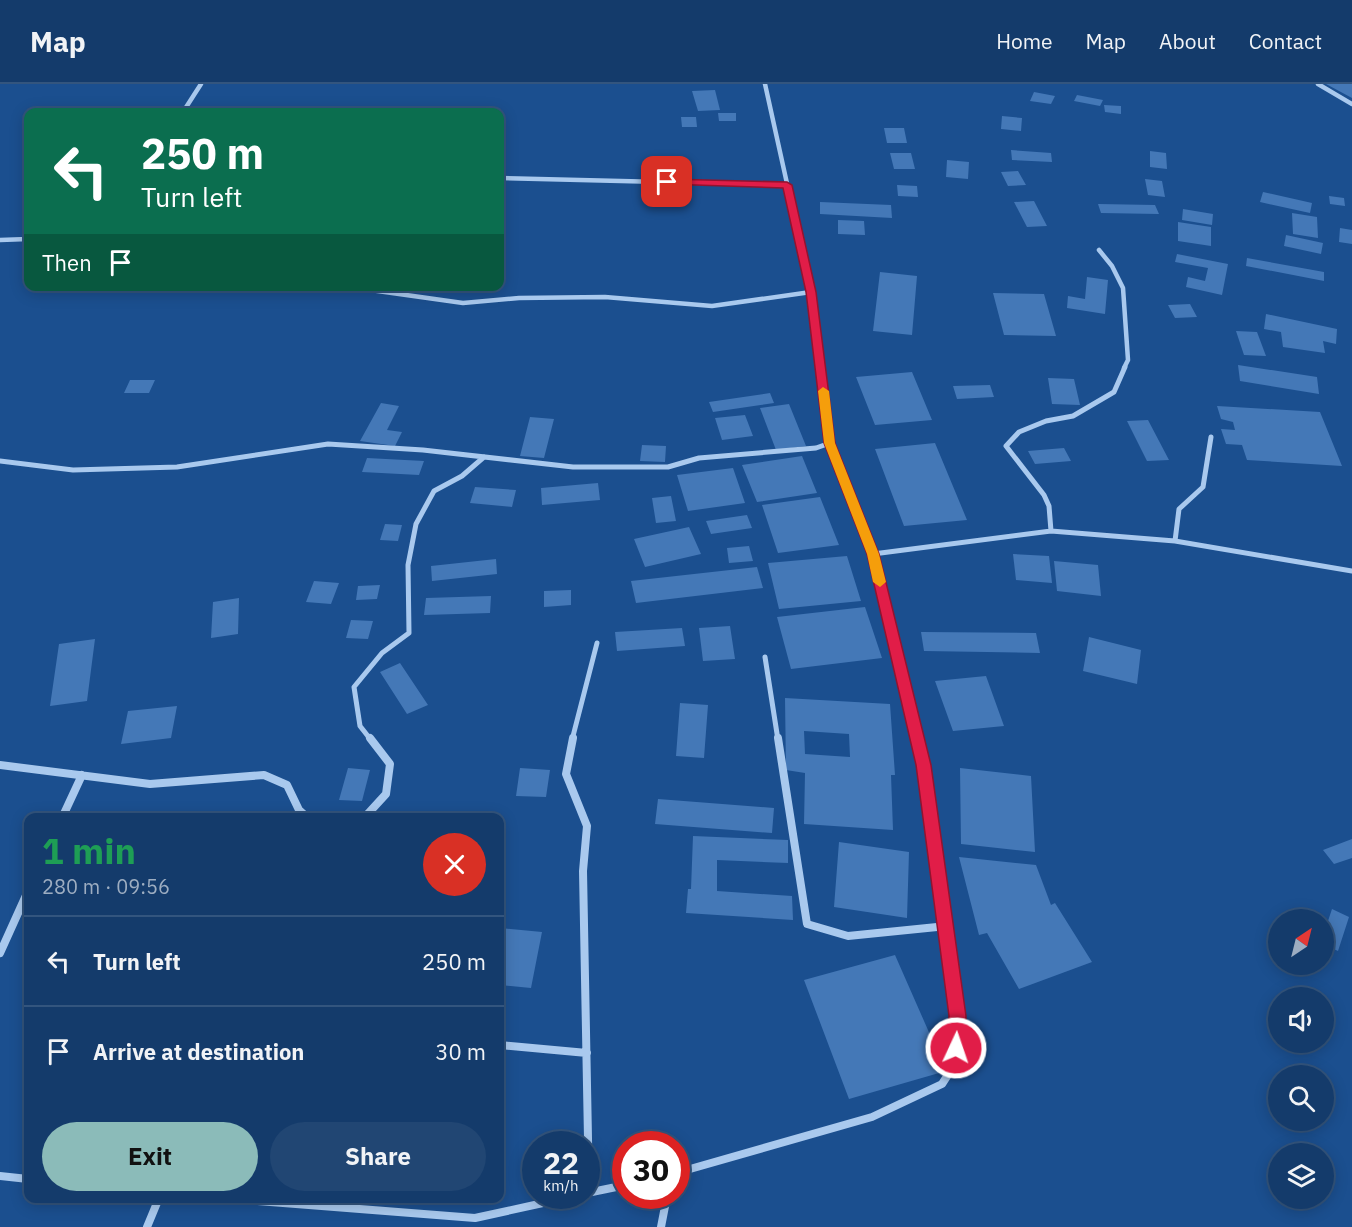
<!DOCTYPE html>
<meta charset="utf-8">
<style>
:root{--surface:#143b6b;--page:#214673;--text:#f1f3f6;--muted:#9dadc1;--line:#33557e;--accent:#8bbbb9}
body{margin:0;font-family:"IBM Plex Sans",sans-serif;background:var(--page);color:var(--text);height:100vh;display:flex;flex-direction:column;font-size:22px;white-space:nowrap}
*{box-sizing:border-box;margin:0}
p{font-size:20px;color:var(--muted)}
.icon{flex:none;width:33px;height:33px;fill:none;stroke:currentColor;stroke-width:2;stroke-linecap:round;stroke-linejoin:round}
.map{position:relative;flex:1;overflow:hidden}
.side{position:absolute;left:24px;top:729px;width:480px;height:390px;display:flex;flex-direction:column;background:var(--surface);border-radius:12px;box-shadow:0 3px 15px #0003,0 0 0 2px var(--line)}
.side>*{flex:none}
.hud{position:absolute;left:24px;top:24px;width:480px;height:183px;border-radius:12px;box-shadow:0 3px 15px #0003,0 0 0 2px var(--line);background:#0b6e4f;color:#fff;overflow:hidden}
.needle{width:39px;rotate:35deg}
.fabs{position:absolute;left:1268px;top:825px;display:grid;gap:12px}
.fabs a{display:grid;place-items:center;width:66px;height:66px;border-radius:50%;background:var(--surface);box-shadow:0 3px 15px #0003,0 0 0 2px var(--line);font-size:30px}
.speed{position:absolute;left:522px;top:1047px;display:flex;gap:12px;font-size:30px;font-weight:700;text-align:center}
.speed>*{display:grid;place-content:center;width:78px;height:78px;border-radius:50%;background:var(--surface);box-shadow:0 3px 15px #0003,0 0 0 2px var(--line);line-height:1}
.speed small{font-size:15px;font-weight:400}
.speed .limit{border:9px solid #d22;background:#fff;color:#111}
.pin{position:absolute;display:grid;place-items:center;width:51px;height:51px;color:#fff;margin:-26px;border-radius:12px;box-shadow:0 3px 9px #0006}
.me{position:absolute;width:66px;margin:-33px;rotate:3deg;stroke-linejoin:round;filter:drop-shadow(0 0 4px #0008)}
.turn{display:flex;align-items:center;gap:21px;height:126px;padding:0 18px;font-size:27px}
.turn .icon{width:78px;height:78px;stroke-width:2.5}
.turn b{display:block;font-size:42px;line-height:51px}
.then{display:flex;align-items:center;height:57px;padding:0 18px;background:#0003;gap:12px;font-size:22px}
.round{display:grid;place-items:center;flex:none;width:63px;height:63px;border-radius:32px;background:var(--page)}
.summary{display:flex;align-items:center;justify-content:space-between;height:102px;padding:0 18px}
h1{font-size:36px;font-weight:700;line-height:45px;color:#1e9e55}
.button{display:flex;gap:12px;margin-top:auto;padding:12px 18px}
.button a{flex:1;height:69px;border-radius:36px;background:var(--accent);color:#111;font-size:24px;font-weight:700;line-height:69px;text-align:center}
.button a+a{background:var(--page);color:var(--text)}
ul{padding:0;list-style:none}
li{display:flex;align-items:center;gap:18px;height:90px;padding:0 18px;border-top:2px solid var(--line)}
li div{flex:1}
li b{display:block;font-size:22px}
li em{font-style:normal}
header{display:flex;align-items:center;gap:36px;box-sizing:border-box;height:84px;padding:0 30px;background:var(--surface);border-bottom:2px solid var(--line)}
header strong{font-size:28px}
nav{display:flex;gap:33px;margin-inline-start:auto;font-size:21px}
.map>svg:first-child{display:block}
.building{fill:#4478b7;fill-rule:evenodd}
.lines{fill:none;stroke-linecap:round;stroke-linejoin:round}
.street-far2{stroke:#a9c9ee;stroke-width:4.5}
.street-far1{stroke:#a9c9ee;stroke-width:5}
.street{stroke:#a9c9ee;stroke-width:8}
.route{fill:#e11d48;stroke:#92132f;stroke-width:1.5}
.slow{fill:#f59e0b}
</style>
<header>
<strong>Map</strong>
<nav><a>Home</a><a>Map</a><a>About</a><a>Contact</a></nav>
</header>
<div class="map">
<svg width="1352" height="1143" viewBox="0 0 1352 1143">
<rect width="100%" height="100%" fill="#1b4f8f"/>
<path class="building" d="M1326,0H1352V14Z
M715,6L720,26L698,27L692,7Z
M1034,8L1055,12L1051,20L1030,17Z
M1077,11L1103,16L1100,22L1074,17Z
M1104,21L1121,22V30L1105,28Z
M718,29H736V37H719Z
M1002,32L1022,34L1021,47L1001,45Z
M681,33H696L697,43H682Z
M884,44H904L907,59H887Z
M1011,66L1051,69L1052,78L1012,76Z
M1150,67L1166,69L1167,85L1150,83Z
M890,69H911L915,85H894Z
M947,76L969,78L968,95L946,93Z
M1018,87L1026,101L1008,102L1001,88Z
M1145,95L1162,97L1165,113L1148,111Z
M897,101L917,102L918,113L898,112Z
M1263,108L1312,119L1310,129L1260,118Z
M1329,112L1344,114L1345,122L1330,120Z
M1034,117L1047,142L1027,143L1014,118Z
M820,118L891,121L892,134L820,130Z
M1098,120L1155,121L1159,130L1101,129Z
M1183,125L1213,130L1212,141L1182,136Z
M1292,129L1317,133L1318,154L1293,150Z
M838,136L864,137L865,151L838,150Z
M1178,138L1211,143V162L1178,157Z
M1340,144L1352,146V160L1339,158Z
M1286,151L1323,159L1321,170L1284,162Z
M1177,170L1228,180L1222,211L1186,203L1188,193L1205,197L1208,184L1175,178Z
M1247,174L1324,188V197L1246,182Z
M880,188L917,192L912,251L873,247Z
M1087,193L1108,196L1105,230L1067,224L1068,212L1085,215Z
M993,209L1044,210L1056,252L1004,251Z
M1190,220L1197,233L1175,234L1168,221Z
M1266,230L1337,245L1336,260L1323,257L1325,269L1283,263L1281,248L1264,245Z
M1236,247L1257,248L1266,272L1244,271Z
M1238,281L1317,293L1319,310L1240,297Z
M912,288L932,336L875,341L856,293Z
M1048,294L1074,295L1080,321L1052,320Z
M130,296H155L149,309H124Z
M990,301L994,313L957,315L953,302Z
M770,309L774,319L713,328L709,318Z
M381,319L399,322L387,346L402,348L395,362L360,357Z
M789,320L806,362L776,366L760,324Z
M1217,322L1320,328L1342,382L1247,376L1242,361L1226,360L1221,345L1235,346L1233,338L1221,335Z
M745,331L753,352L722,356L715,334Z
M530,333L554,335L544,374L520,372Z
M1148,336L1169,376L1147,377L1127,337Z
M935,359L967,436L904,442L875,365Z
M642,361L666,362L665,378L640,377Z
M1064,364L1071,377L1035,380L1028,367Z
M802,372L817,409L757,418L742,381Z
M367,374L424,377L419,391L362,388Z
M733,384L745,419L688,427L677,391Z
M598,399L600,416L542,421L541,404Z
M475,403L516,406L512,423L470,419Z
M671,412L676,437L656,439L652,414Z
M820,413L839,461L778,469L762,421Z
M747,431L752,444L711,450L706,437Z
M385,440L402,441L398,457L380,456Z
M689,443L701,470L645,483L634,455Z
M749,462L753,477L729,479L727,464Z
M1013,470L1049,472L1052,499L1016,496Z
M847,472L861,517L779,525L768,479Z
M496,475L497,490L432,497L431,482Z
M1054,477L1098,481L1101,512L1057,507Z
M757,483L763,504L636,519L631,497Z
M314,497L339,499L331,520L306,518Z
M380,501L377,515L356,516L358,502Z
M571,506V521L544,523V507Z
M491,512L490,529L424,531L426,514Z
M239,514L238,550L211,554L213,518Z
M865,523L882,574L791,585L777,533Z
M351,536L373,537L368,555L346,554Z
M730,542L735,575L703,577L699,544Z
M682,544L685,562L617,567L615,548Z
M921,548L1036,549L1040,569L924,567Z
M1089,553L1141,566L1137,600L1083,587Z
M95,555L87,617L50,622L59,560Z
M400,579L428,621L407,630L380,588Z
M986,592L1004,642L953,647L935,597Z
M785,614L890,620L895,691H891L893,746L804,740L805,689L786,686ZM804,647L849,650L850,673L805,670Z
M680,619L708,621L704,674L676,672Z
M177,622L171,654L121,660L128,627Z
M348,684L370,686L362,717L339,716Z
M520,684L550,686L546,713L516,712Z
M960,684L1031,692L1035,768L961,760Z
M658,715L774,724L772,749L655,740Z
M693,752L788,756V779L717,776V807L792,812L793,836L686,829L688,805H691Z
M1352,755V774L1334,780L1323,766Z
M839,758L909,768L907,834L834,823Z
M959,773L1036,781L1051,821L1055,819L1092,878L1019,905L987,849L979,851Z
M1332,825L1349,833L1338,867L1323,860V852Z
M500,844L542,848L531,904L500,901Z
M895,871L946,987L849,1015L804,896Z"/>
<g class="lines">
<path class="street-far2" d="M765,0L811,208L821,284
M1318,0L1352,20
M183,28L201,0
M500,94L787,101
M0,156L28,155
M1099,166L1112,182L1123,204L1128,276L1124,284
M342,202L463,219L519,214L605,213L712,222L811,208"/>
<path class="street-far1" d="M820,283L830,359L873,470L918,656
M0,377L73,386L177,383L328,360L423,366L573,383H668L699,374L816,364L830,359
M1051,447L1049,422L1044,411L1006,362L1019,348L1046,337L1073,332L1114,308L1125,283
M1175,457L1179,425L1203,403L1211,353
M873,470L1051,447L1175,457L1352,487
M765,573L778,656
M371,656L360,642L354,603L382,569L409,549L408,481L416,440L434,407L462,392L484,373
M572,656L597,559"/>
<path class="street" d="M573,654L566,690L587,742L583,787L589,1108
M778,654L807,840L848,852L947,842
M0,681L150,700L264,691L287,701L299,726L308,734
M62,734L82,691
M364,734L386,710L390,680L370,654
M0,869L28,807
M500,961L587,969
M676,1089L872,1033L942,1000L955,980L958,932L924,681L918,654
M0,1092L28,1095
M587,1109L626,1101
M219,1114L475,1134L575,1112
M147,1143L159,1114
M661,1143L667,1112"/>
</g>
<path class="route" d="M667,95L787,98L792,101L816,208L835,359L879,470L931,681L966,932L965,964L962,970L956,973L950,970L947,964L949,932L916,681L867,470L824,359L806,208L783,104L664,100L663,98Z"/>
<path class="slow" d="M823,303L829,307L835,359L879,470L886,498L880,503L873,498L867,470L824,359L818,307Z"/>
</svg>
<div class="fabs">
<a><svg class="needle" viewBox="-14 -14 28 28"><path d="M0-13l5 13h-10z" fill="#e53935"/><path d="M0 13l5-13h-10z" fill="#9dadc1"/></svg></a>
<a><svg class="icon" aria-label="sound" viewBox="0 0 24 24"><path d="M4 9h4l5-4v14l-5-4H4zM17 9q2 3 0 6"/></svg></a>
<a><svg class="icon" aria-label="search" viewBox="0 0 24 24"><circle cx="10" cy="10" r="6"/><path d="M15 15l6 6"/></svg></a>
<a><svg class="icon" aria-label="layers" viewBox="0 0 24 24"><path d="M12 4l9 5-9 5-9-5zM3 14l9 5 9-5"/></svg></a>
</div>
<div class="speed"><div>22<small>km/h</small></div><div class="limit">30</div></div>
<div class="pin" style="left:667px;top:98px;background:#d93025"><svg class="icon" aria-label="arrive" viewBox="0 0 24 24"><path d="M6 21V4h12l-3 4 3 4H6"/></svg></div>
<svg class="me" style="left:956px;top:964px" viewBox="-20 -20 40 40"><circle r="17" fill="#e11d48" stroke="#fff" stroke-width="3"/><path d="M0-11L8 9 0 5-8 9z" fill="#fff"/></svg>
<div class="hud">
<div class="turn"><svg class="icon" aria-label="left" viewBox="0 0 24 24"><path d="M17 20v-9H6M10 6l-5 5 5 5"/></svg><div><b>250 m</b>Turn left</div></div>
<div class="then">Then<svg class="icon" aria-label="arrive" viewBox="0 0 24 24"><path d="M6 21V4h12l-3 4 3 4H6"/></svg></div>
</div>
<section class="side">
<div class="summary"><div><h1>1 min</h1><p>280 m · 09:56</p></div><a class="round" style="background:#d93025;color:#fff"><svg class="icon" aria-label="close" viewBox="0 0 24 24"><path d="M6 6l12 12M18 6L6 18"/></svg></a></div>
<ul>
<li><svg class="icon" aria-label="left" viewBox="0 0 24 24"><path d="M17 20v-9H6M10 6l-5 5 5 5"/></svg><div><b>Turn left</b></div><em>250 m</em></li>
<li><svg class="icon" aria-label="arrive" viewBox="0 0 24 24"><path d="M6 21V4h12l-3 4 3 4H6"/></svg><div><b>Arrive at destination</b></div><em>30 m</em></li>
</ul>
<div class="button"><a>Exit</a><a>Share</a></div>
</section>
</div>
